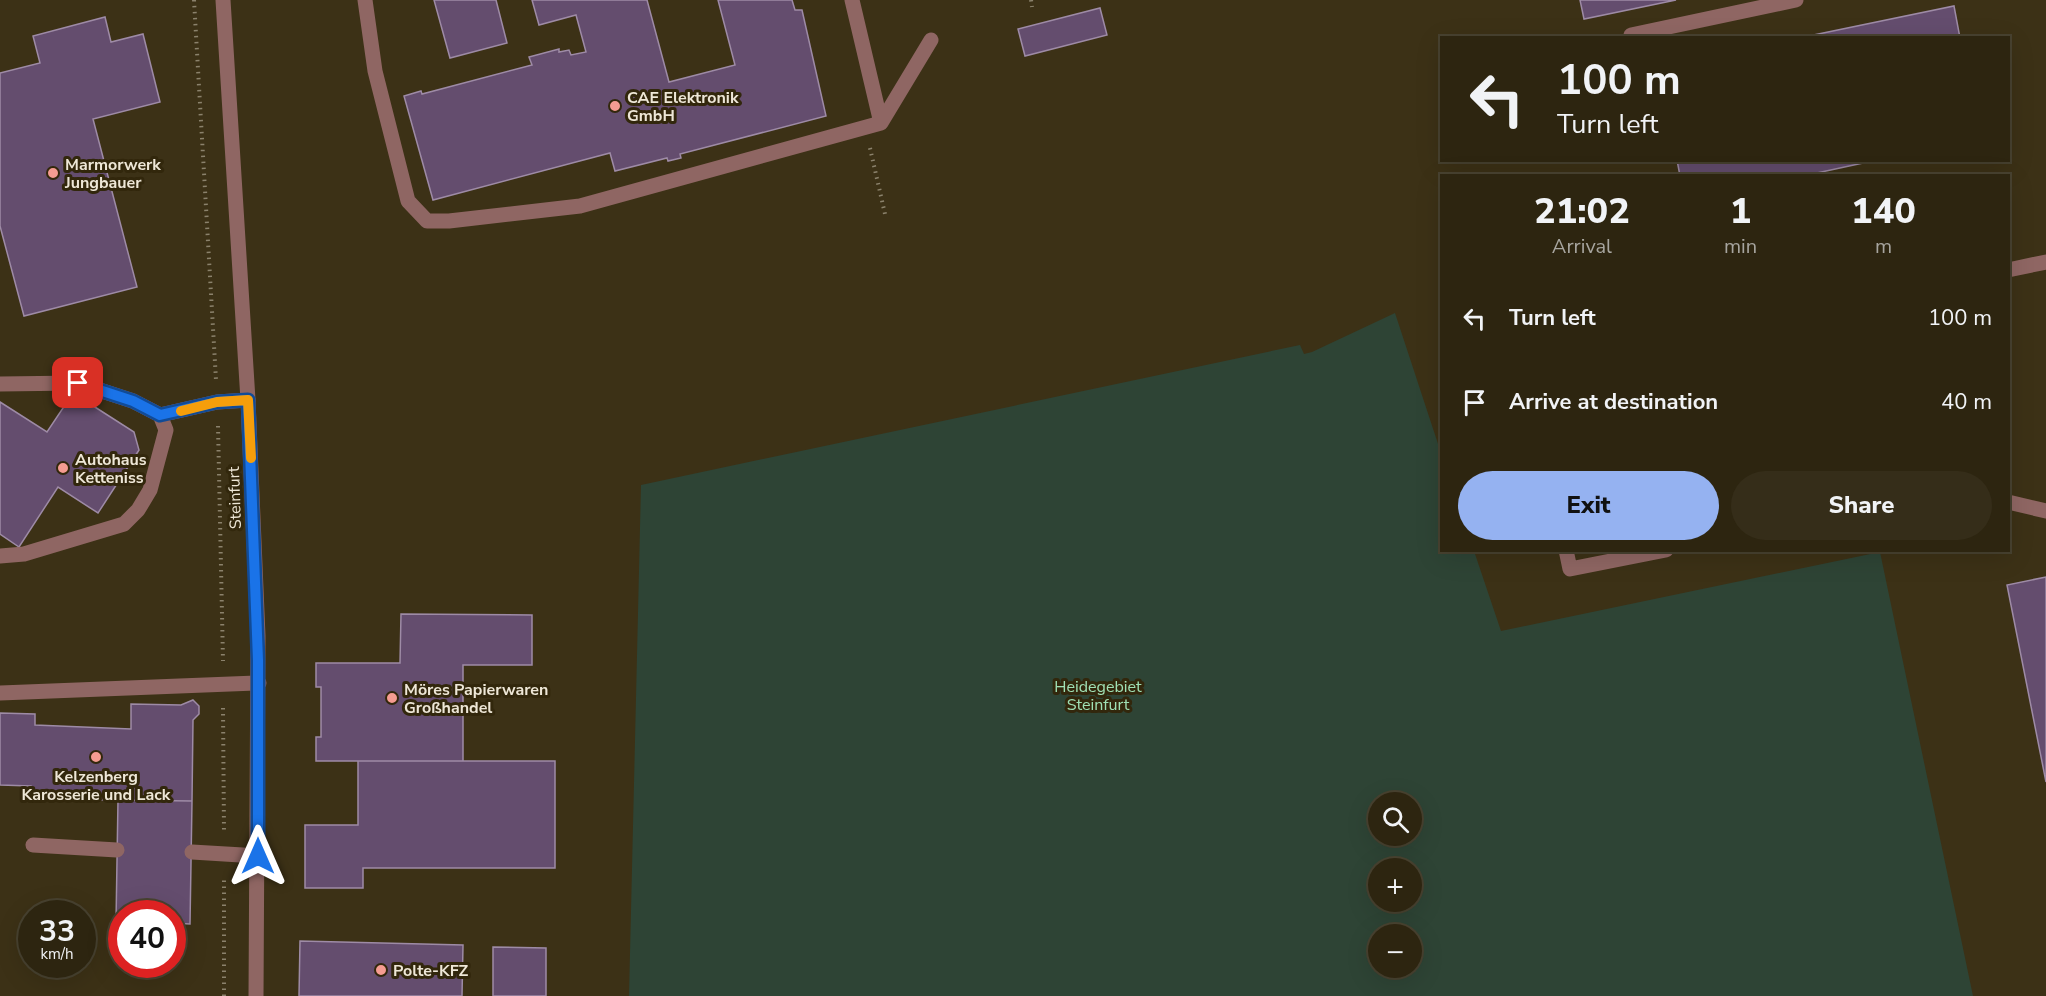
<!DOCTYPE html>
<meta charset="utf-8">
<style>
:root{--surface:#2d2510;--page:#352d19;--text:#f1f3f6;--muted:#a7a59f;--line:#484230;--accent:#95b2f1}
body{margin:0;font-family:"Nunito Sans",sans-serif;background:var(--page);color:var(--text);height:100vh;display:flex;flex-direction:column;font-size:22px;white-space:nowrap}
*{box-sizing:border-box;margin:0}
p{font-size:20px;color:var(--muted)}
.icon{flex:none;width:33px;height:33px;fill:none;stroke:currentColor;stroke-width:2;stroke-linecap:round;stroke-linejoin:round}
.map{position:relative;flex:1;overflow:hidden}
.sheet{position:absolute;left:1440px;top:174px;width:570px;height:378px;display:flex;flex-direction:column;background:var(--surface);border-radius:0px;box-shadow:0 6px 24px #0002,0 0 0 2px var(--line)}
.sheet>*{flex:none}
.banner{position:absolute;left:1440px;top:36px;width:570px;height:126px;border-radius:0px;box-shadow:0 6px 24px #0002,0 0 0 2px var(--line);background:#2d2510;color:var(--text);overflow:hidden}
.controls{position:absolute;left:1368px;top:792px;display:grid;gap:12px}
.controls a{display:grid;place-items:center;width:54px;height:54px;border-radius:50%;background:var(--surface);box-shadow:0 6px 24px #0002,0 0 0 2px var(--line);font-size:30px}
.speed{position:absolute;left:18px;top:900px;display:flex;gap:12px;font-size:30px;font-weight:700;text-align:center}
.speed>*{display:grid;place-content:center;width:78px;height:78px;border-radius:50%;background:var(--surface);box-shadow:0 6px 24px #0002,0 0 0 2px var(--line);line-height:1}
.speed small{font-size:15px;font-weight:400}
.speed .limit{border:9px solid #d22;background:#fff;color:#111}
.pin{position:absolute;display:grid;place-items:center;width:51px;height:51px;color:#fff;margin:-26px;border-radius:12px;box-shadow:0 3px 9px #0006}
.me{position:absolute;width:66px;margin:-33px;rotate:0deg;stroke-linejoin:round;filter:drop-shadow(0 0 4px #0008)}
.turn{display:flex;align-items:center;gap:21px;height:126px;padding:0 18px;font-size:27px}
.turn .icon{width:78px;height:78px;stroke-width:2.5}
.turn b{display:block;font-size:42px;line-height:51px}
.eta{display:flex;justify-content:space-evenly;align-items:center;height:102px;text-align:center}
.eta b{font-size:36px;font-weight:800;line-height:42px}
.primary-button{display:flex;gap:12px;margin-top:auto;padding:12px 18px}
.primary-button a{flex:1;height:69px;border-radius:36px;background:var(--accent);color:#111;font-size:24px;font-weight:800;line-height:69px;text-align:center}
.primary-button a+a{background:var(--page);color:var(--text)}
ul{padding:0;list-style:none}
li{display:flex;align-items:center;gap:18px;height:84px;padding:0 18px}
li div{flex:1}
li b{display:block;font-size:22px}
li em{font-style:normal}
.map>svg:first-child{display:block}
.green{fill:#2e4435;fill-rule:evenodd}
.building{fill:#644d6e;stroke:#9e8ba6;stroke-width:1.5}
.lines{fill:none;stroke-linecap:round;stroke-linejoin:round}
.path{stroke:#8b826c;stroke-width:4;stroke-dasharray:1.5 4.5;stroke-linecap:butt}
.service{stroke:#8f6663;stroke-width:15}
.tertiary{stroke:#8f6663;stroke-width:15}
.route-casing{stroke:#114b97;stroke-width:15}
.route{stroke:#1a73e8;stroke-width:10}
.slow{stroke:#f59e0b;stroke-width:10}
.poi-dot{fill:#f59c91;stroke:#32270c;stroke-width:2}
.labels{text-anchor:middle;stroke-width:6;stroke-linejoin:round;paint-order:stroke}
.poi-label{font-size:16px;font-weight:bold;fill:#eee7d7;stroke:#32270c;text-anchor:start}
.street-label{font-size:16px;fill:#eee7d7;stroke:#32270c}
.park-label{font-size:16px;fill:#a0e1b5;stroke:#32270c}
</style>
<div class="map">
<svg width="2046" height="996" viewBox="0 0 2046 996">
<rect width="100%" height="100%" fill="#3c3116"/>
<path class="green" d="M1395,313L1441,453L1442,550L1474,551L1501,631L1880,552L1973,996H629L641,485L1300,345L1304,354L1312,352ZM1378,802H1412V836H1378ZM1378,868H1412V902H1378ZM1378,934H1412V968H1378Z"/>
<path class="building" d="M434,0H496L507,43L450,58Z
M532,0H647L669,82L735,65L718,0H792L795,10H802L826,116L680,154L681,158L668,161L667,158L615,171L610,153L433,200L404,96L421,91L422,94L532,65L529,57L559,49V52L569,50L571,55L586,52L576,15L539,25Z
M1580,0H1676L1584,19Z
M1954,6L1960,38H1799Z
M1100,8L1107,35L1025,56L1018,29Z
M105,17L111,42L143,34L160,102L93,119L137,287L24,316L0,226V73L40,63L33,36Z
M1677,160H1877L1803,176H1680Z
M73,393L134,432L139,450L98,513L58,487L19,547L0,534V402L47,432Z
M2046,577V782L2007,585Z
M401,614L532,615V665H463V761H316V737H321V687H316V663H400Z
M193,700L199,706V714L193,720L192,801L32,799L31,786L0,785V713L35,714V725L131,729V704L181,705Z
M358,761H555V868H363V888H305V825H358Z
M118,800L192,801L190,924L172,923V914H122V922H116Z
M300,941L463,945L462,996H299Z
M493,947L546,948V996H493Z"/>
<g class="lines">
<path class="path" d="M194,0L216,380
M1031,0L1032,7
M870,148L885,214
M218,426L223,661
M223,708L224,832
M224,996V876"/>
<path class="service" d="M365,0L375,71L408,201L427,221H449L580,206L881,123L852,0
M1631,35L1796,0
M881,123L931,40
M2008,270L2046,262
M0,384L78,383L133,401L160,415L217,402L248,400
M2008,502L2046,511
M1566,550L1570,569L1666,550
M0,556L24,554L124,524L138,510L150,490L166,430L160,415
M0,693L259,683
M33,845L117,850
M192,852L258,856"/>
<path class="tertiary" d="M223,0L248,400L258,636L256,996"/>
</g>
<g class="lines">
<defs>
<path id="route" d="M78,383L133,401L160,415L217,402L248,400L258,660V856"/>
</defs>
<use href="#route" class="route-casing"/>
<use href="#route" class="route"/>
<path class="slow" d="M181,411L217,402L248,400L251,458"/>
</g>
<g class="poi-dot">
<circle cx="615" cy="106" r="6"/>
<circle cx="53" cy="173" r="6"/>
<circle cx="63" cy="468" r="6"/>
<circle cx="392" cy="698" r="6"/>
<circle cx="96" cy="757" r="6"/>
<circle cx="381" cy="970" r="6"/>
</g>
<g class="labels">
<g class="poi-label">
<text x="627" y="103">CAE Elektronik<tspan x="627" dy="18">GmbH</tspan></text>
<text x="65" y="170">Marmorwerk<tspan x="65" dy="18">Jungbauer</tspan></text>
<text x="75" y="465">Autohaus<tspan x="75" dy="18">Ketteniss</tspan></text>
<text x="404" y="695">Möres Papierwaren<tspan x="404" dy="18">Großhandel</tspan></text>
<text x="96" y="782" text-anchor="middle">Kelzenberg<tspan x="96" dy="18">Karosserie und Lack</tspan></text>
<text x="393" y="976">Polte-KFZ</text>
</g>
<g class="street-label">
<text transform="translate(234 498) rotate(-92)" y="6">Steinfurt</text>
</g>
<g class="park-label">
<text x="1098" y="692">Heidegebiet<tspan x="1098" dy="18">Steinfurt</tspan></text>
</g>
</g>
</svg>
<div class="controls">
<a><svg class="icon" aria-label="search" viewBox="0 0 24 24"><circle cx="10" cy="10" r="6"/><path d="M15 15l6 6"/></svg></a>
<a>+</a>
<a>−</a>
</div>
<div class="speed"><div>33<small>km/h</small></div><div class="limit">40</div></div>
<div class="pin" style="left:78px;top:383px;background:#d93025"><svg class="icon" aria-label="arrive" viewBox="0 0 24 24"><path d="M6 21V4h12l-3 4 3 4H6"/></svg></div>
<svg class="me" style="left:258px;top:856px" viewBox="-20 -20 40 40"><path d="M0-17L14 15 0 8-14 15z" fill="#1a73e8" stroke="#fff" stroke-width="4"/></svg>
<div class="banner">
<div class="turn"><svg class="icon" aria-label="left" viewBox="0 0 24 24"><path d="M17 20v-9H6M10 6l-5 5 5 5"/></svg><div><b>100 m</b>Turn left</div></div>
</div>
<section class="sheet">
<div class="eta">
<div><b>21:02</b><p>Arrival</p></div>
<div><b>1</b><p>min</p></div>
<div><b>140</b><p>m</p></div>
</div>
<ul>
<li><svg class="icon" aria-label="left" viewBox="0 0 24 24"><path d="M17 20v-9H6M10 6l-5 5 5 5"/></svg><div><b>Turn left</b></div><em>100 m</em></li>
<li><svg class="icon" aria-label="arrive" viewBox="0 0 24 24"><path d="M6 21V4h12l-3 4 3 4H6"/></svg><div><b>Arrive at destination</b></div><em>40 m</em></li>
</ul>
<div class="primary-button"><a>Exit</a><a>Share</a></div>
</section>
</div>
